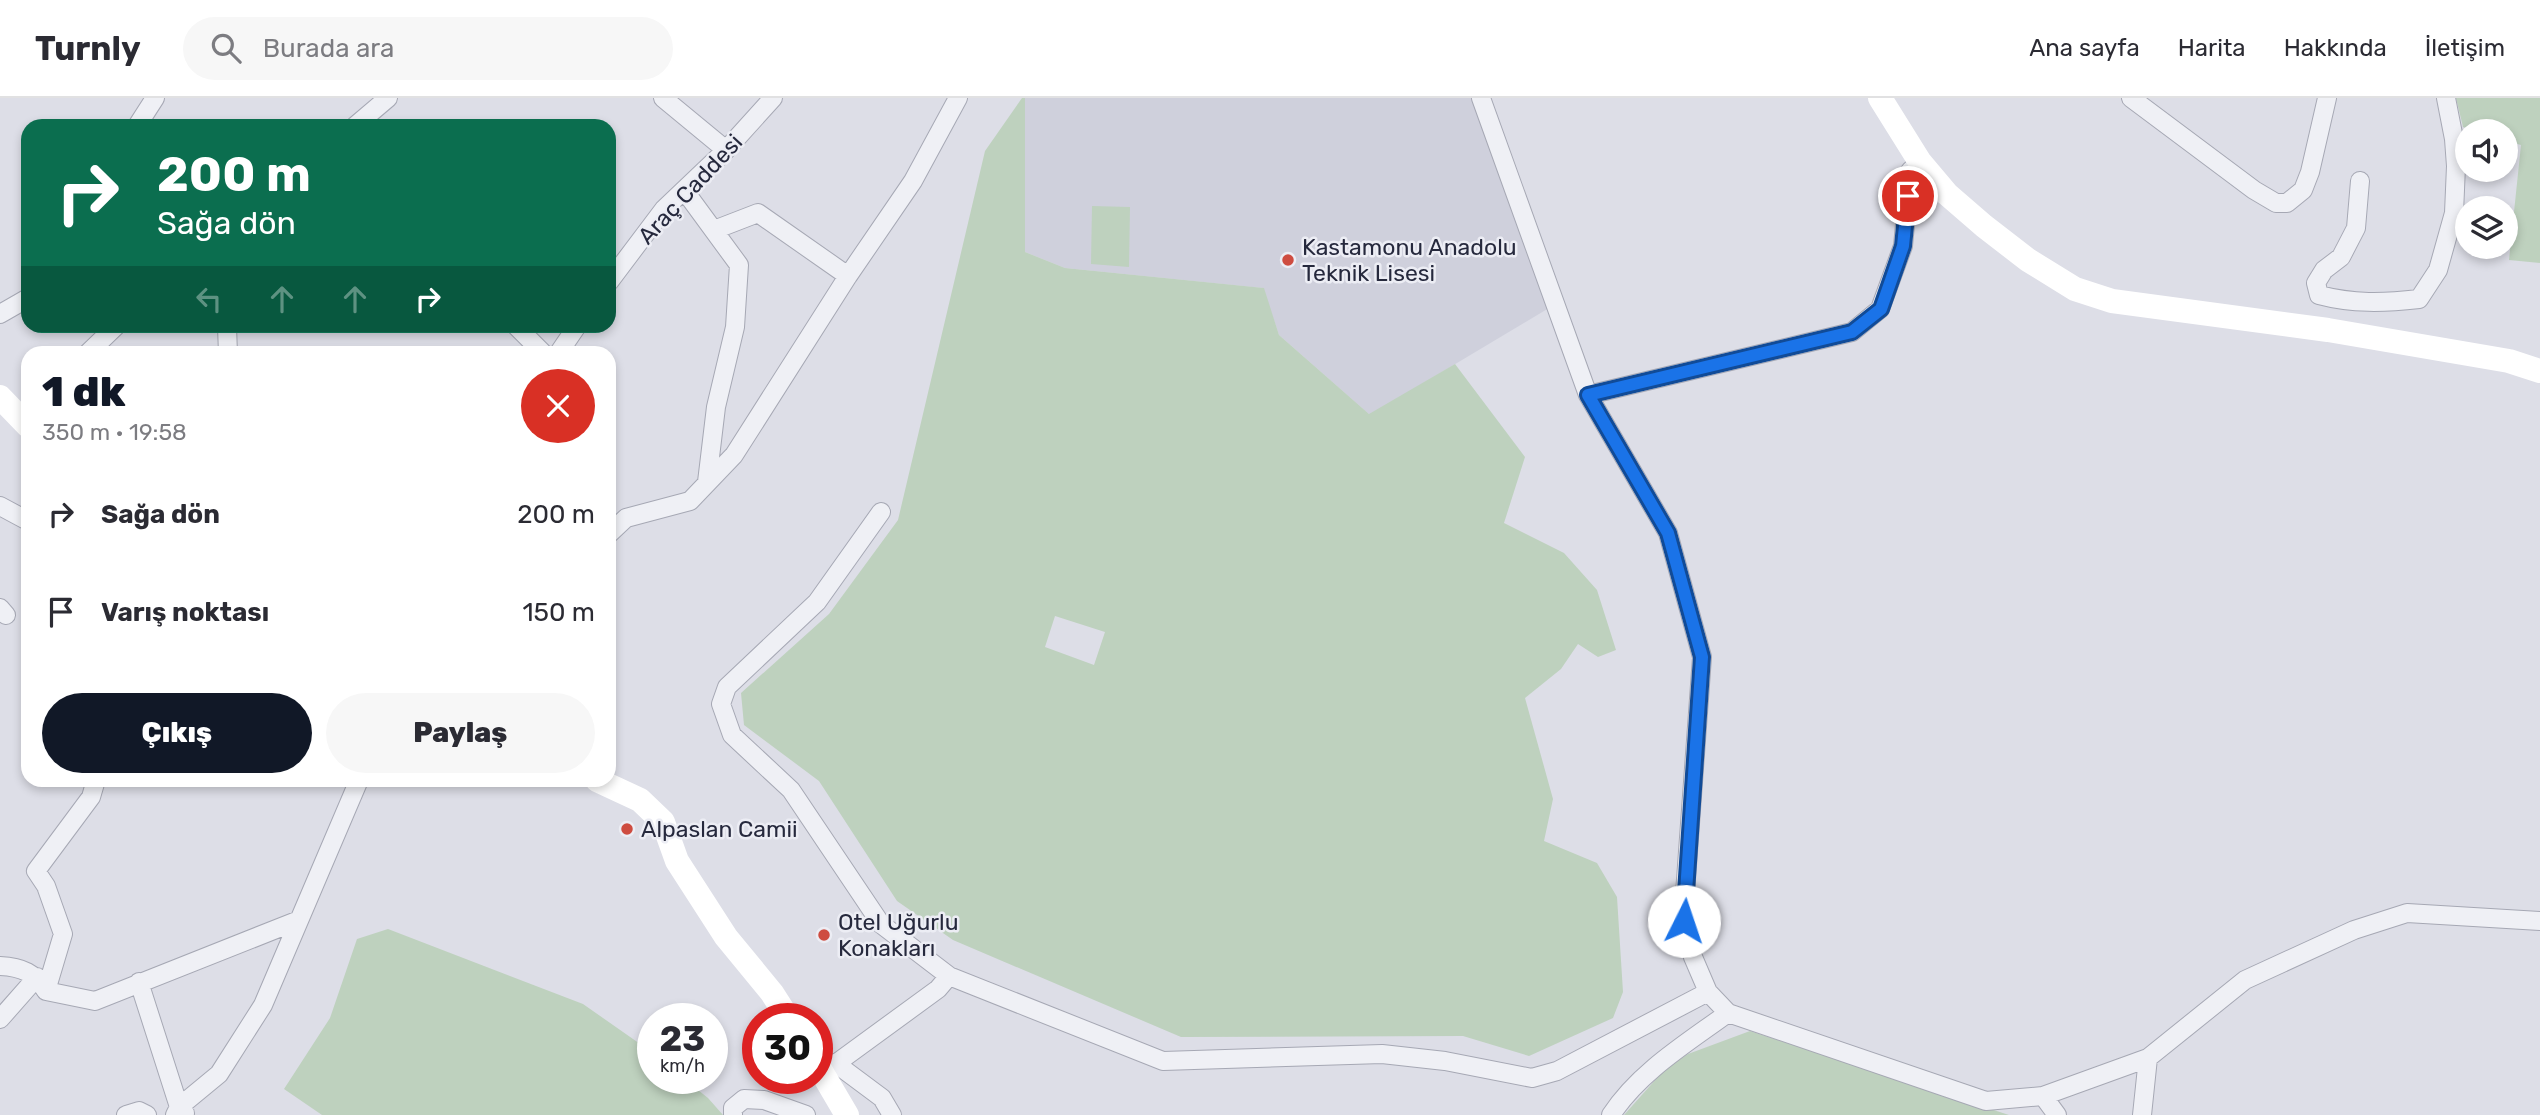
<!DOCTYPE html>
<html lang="tr">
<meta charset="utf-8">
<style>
:root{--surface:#fff;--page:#f7f7f7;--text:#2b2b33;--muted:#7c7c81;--line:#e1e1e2;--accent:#111827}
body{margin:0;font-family:Rubik,sans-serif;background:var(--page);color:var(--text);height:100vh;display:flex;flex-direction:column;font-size:26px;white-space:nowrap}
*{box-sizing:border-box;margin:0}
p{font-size:23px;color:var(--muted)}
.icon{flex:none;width:38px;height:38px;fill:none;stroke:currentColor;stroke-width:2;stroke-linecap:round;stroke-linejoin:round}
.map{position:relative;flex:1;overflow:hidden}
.sheet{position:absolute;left:21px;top:248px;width:595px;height:441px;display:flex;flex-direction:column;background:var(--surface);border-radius:21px;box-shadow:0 4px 10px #0003}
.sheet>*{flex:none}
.banner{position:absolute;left:21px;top:21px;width:595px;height:214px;border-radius:21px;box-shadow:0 4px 10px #0003;background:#0b6e4f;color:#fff;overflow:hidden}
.controls{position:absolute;left:2455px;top:21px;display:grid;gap:14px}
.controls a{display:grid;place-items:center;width:63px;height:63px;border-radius:50%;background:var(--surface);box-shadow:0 4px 10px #0003;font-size:35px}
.speed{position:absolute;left:637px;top:905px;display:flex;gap:14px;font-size:35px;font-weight:700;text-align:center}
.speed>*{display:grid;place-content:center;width:91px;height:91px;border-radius:50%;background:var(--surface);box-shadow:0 4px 10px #0003;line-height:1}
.speed small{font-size:18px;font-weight:400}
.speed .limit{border:10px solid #d22;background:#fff;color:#111}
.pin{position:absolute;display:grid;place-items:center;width:60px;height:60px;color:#fff;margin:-30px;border:4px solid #fff;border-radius:50%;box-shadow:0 2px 7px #0007}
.me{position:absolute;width:77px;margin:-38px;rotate:4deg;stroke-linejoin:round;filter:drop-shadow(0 0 5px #0008)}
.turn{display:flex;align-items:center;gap:24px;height:147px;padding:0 21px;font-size:32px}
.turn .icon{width:91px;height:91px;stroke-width:2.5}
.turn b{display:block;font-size:49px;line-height:60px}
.lanes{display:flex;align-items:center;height:66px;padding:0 21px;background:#0003;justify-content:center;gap:35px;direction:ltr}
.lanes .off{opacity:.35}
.round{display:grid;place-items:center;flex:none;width:74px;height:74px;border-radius:37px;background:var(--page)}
.summary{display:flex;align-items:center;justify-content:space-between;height:119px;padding:0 21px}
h1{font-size:42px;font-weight:800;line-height:52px;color:var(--accent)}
.cta{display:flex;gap:14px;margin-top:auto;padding:14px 21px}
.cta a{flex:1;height:80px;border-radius:42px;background:var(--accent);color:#fff;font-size:28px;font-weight:800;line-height:80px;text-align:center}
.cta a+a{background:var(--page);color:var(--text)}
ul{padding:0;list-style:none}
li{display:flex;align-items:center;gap:21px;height:98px;padding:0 21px}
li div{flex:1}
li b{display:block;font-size:26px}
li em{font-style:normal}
header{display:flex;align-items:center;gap:42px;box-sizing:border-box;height:98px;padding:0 35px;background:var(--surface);border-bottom:2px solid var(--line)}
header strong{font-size:33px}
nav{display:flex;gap:38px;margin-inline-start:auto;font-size:24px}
.search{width:490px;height:63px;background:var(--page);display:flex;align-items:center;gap:18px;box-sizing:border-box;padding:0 24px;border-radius:38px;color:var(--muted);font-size:26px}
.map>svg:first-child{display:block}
.built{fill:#cfd0dc}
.green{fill:#bed1be;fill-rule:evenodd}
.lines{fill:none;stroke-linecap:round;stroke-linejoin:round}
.minor-casing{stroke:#a6a8b4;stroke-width:20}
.minor{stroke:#eff0f5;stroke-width:18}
.secondary{stroke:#fff;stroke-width:24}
.route-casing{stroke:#114b97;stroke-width:18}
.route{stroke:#1a73e8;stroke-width:12}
.poi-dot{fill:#ce4c40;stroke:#ecedf4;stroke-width:2.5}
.labels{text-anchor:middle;stroke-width:5;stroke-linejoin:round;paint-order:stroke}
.street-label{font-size:23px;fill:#26293d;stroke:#ecedf4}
.poi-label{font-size:23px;fill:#26293d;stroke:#ecedf4;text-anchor:start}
</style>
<header>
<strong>Turnly</strong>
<div class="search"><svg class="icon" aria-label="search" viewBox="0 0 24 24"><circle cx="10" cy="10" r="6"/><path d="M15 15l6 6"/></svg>Burada ara</div>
<nav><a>Ana sayfa</a><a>Harita</a><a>Hakkında</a><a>İletişim</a></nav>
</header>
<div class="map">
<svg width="2540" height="1017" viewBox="0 0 2540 1017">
<rect width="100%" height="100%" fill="#dddee7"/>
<path class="built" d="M1025,0H1477L1549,210L1370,317L1279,237L1263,190L1065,170L1025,154Z"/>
<path class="green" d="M1022,0H1025V154L1065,170L1264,190L1279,237L1369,316L1455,266L1525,359L1504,425L1564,455L1597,492L1616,552L1598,559L1578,546L1561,571L1525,600L1553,701L1544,743L1597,765L1617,799L1623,894L1613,920L1529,958L1463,938L1181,939L953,842L897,803L819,683L744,627L741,595L829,516L898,422L985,53ZM1055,518L1105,534L1094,567L1045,549Z
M2456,0H2540V165L2509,162L2521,47L2506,43V33H2477L2463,29Z
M1092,108L1130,109L1129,169L1091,166Z
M388,831L583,906L653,955V980H683L708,1000L723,1017H322L284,991L330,920L357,841Z
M1750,933L2009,1017H1624L1665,971L1688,956Z"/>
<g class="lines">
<defs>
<path id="minor" d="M663,0L726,52
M1481,0L1588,297L1668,435L1702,559L1683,823L1693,859L1708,894L1728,915L1986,1003L2043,998L2148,960L2245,882L2354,832L2407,815L2540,823
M2131,0L2254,92L2276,105H2287L2303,92L2310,74L2327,0
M137,28L155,0
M355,28L388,0
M2360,83L2356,130L2341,159L2324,172L2316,185L2319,197C2353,206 2384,205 2419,201L2438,172L2454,115L2456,68L2454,41L2446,0
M684,92L739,167L735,229L716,309L707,384
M714,132L758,115L848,178
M609,184L664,111L726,52L773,0
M0,216L28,200
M227,228L228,256
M516,228L544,256
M87,256L116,228
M558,256L577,228
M1588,297L1852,234L1880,211L1903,148L1910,73L1920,64
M0,408L28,423
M881,414L817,504L727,589L721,606L732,637L791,692L881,826L949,878L1163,963L1382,956L1445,963L1532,980L1557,973L1708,894
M609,436L626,420L690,403L734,357L848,178L913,83L958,0
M0,510L6,517
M0,868C22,869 35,875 46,893L95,903L299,822
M139,884L179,1009L185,1015
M46,893L63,836L46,788L36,773L91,699L96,682
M0,921L37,879
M835,965L882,1000L892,1017
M823,975L938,891L949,878
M2043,998L2057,1017
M126,1017L139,1013L147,1017
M175,1017L179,1009L219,976L263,907L359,682
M733,1017V1010L744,1001L764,1002L806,1017
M1611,1017C1639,974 1687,945 1728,915
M2142,1017L2148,960"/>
</defs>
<use href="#minor" class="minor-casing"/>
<use href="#minor" class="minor"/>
<path class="secondary" d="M1880,0L1920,64L1947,96L1984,128L2028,162L2075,191L2112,203L2328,232L2509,263L2540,273
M0,299L28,328
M597,682L640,702L663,724L677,763L726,839L772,895L788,920
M817,966L847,1017"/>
</g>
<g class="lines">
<defs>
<path id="route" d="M1684,823L1702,559L1668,435L1588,297L1852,234L1881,211L1903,148L1908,98"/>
</defs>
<use href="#route" class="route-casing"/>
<use href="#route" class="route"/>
</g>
<g class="poi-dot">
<circle cx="1288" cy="162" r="7"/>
<circle cx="627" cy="731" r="7"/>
<circle cx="824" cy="837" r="7"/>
</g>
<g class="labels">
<g class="street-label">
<text transform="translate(690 91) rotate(-47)" y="8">Araç Caddesi</text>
</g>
<g class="poi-label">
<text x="1302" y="157">Kastamonu Anadolu<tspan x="1302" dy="26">Teknik Lisesi</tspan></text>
<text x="641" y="739">Alpaslan Camii</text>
<text x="838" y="832">Otel Uğurlu<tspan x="838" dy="26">Konakları</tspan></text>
</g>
</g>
</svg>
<div class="controls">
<a><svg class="icon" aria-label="sound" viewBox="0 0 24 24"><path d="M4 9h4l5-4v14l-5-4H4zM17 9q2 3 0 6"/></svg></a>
<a><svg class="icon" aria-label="layers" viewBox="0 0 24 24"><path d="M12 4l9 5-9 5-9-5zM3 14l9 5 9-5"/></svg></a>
</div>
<div class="speed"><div>23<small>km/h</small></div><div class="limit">30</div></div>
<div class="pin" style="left:1908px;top:98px;background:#d93025"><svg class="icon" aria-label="arrive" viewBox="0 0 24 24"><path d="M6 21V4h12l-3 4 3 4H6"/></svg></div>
<svg class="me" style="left:1684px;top:823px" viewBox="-20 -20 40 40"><circle r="19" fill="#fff"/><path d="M0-13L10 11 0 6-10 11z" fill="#1a73e8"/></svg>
<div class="banner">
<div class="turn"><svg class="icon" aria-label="right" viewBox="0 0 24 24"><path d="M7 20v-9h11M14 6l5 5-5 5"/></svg><div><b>200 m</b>Sağa dön</div></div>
<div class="lanes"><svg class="icon off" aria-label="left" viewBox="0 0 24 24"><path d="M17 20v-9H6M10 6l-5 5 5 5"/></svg><svg class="icon off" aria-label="ahead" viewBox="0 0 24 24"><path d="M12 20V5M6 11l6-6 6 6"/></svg><svg class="icon off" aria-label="ahead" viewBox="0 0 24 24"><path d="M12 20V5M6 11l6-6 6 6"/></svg><svg class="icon" aria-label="right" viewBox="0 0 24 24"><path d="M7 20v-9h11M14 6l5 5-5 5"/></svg></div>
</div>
<section class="sheet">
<div class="summary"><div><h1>1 dk</h1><p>350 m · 19:58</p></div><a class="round" style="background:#d93025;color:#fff"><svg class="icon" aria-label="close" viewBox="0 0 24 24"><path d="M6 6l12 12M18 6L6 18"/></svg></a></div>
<ul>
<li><svg class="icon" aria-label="right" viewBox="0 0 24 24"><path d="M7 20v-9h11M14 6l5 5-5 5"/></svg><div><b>Sağa dön</b></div><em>200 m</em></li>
<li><svg class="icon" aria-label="arrive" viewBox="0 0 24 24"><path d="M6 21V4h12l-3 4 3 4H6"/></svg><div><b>Varış noktası</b></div><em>150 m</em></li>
</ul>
<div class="cta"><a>Çıkış</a><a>Paylaş</a></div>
</section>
</div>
